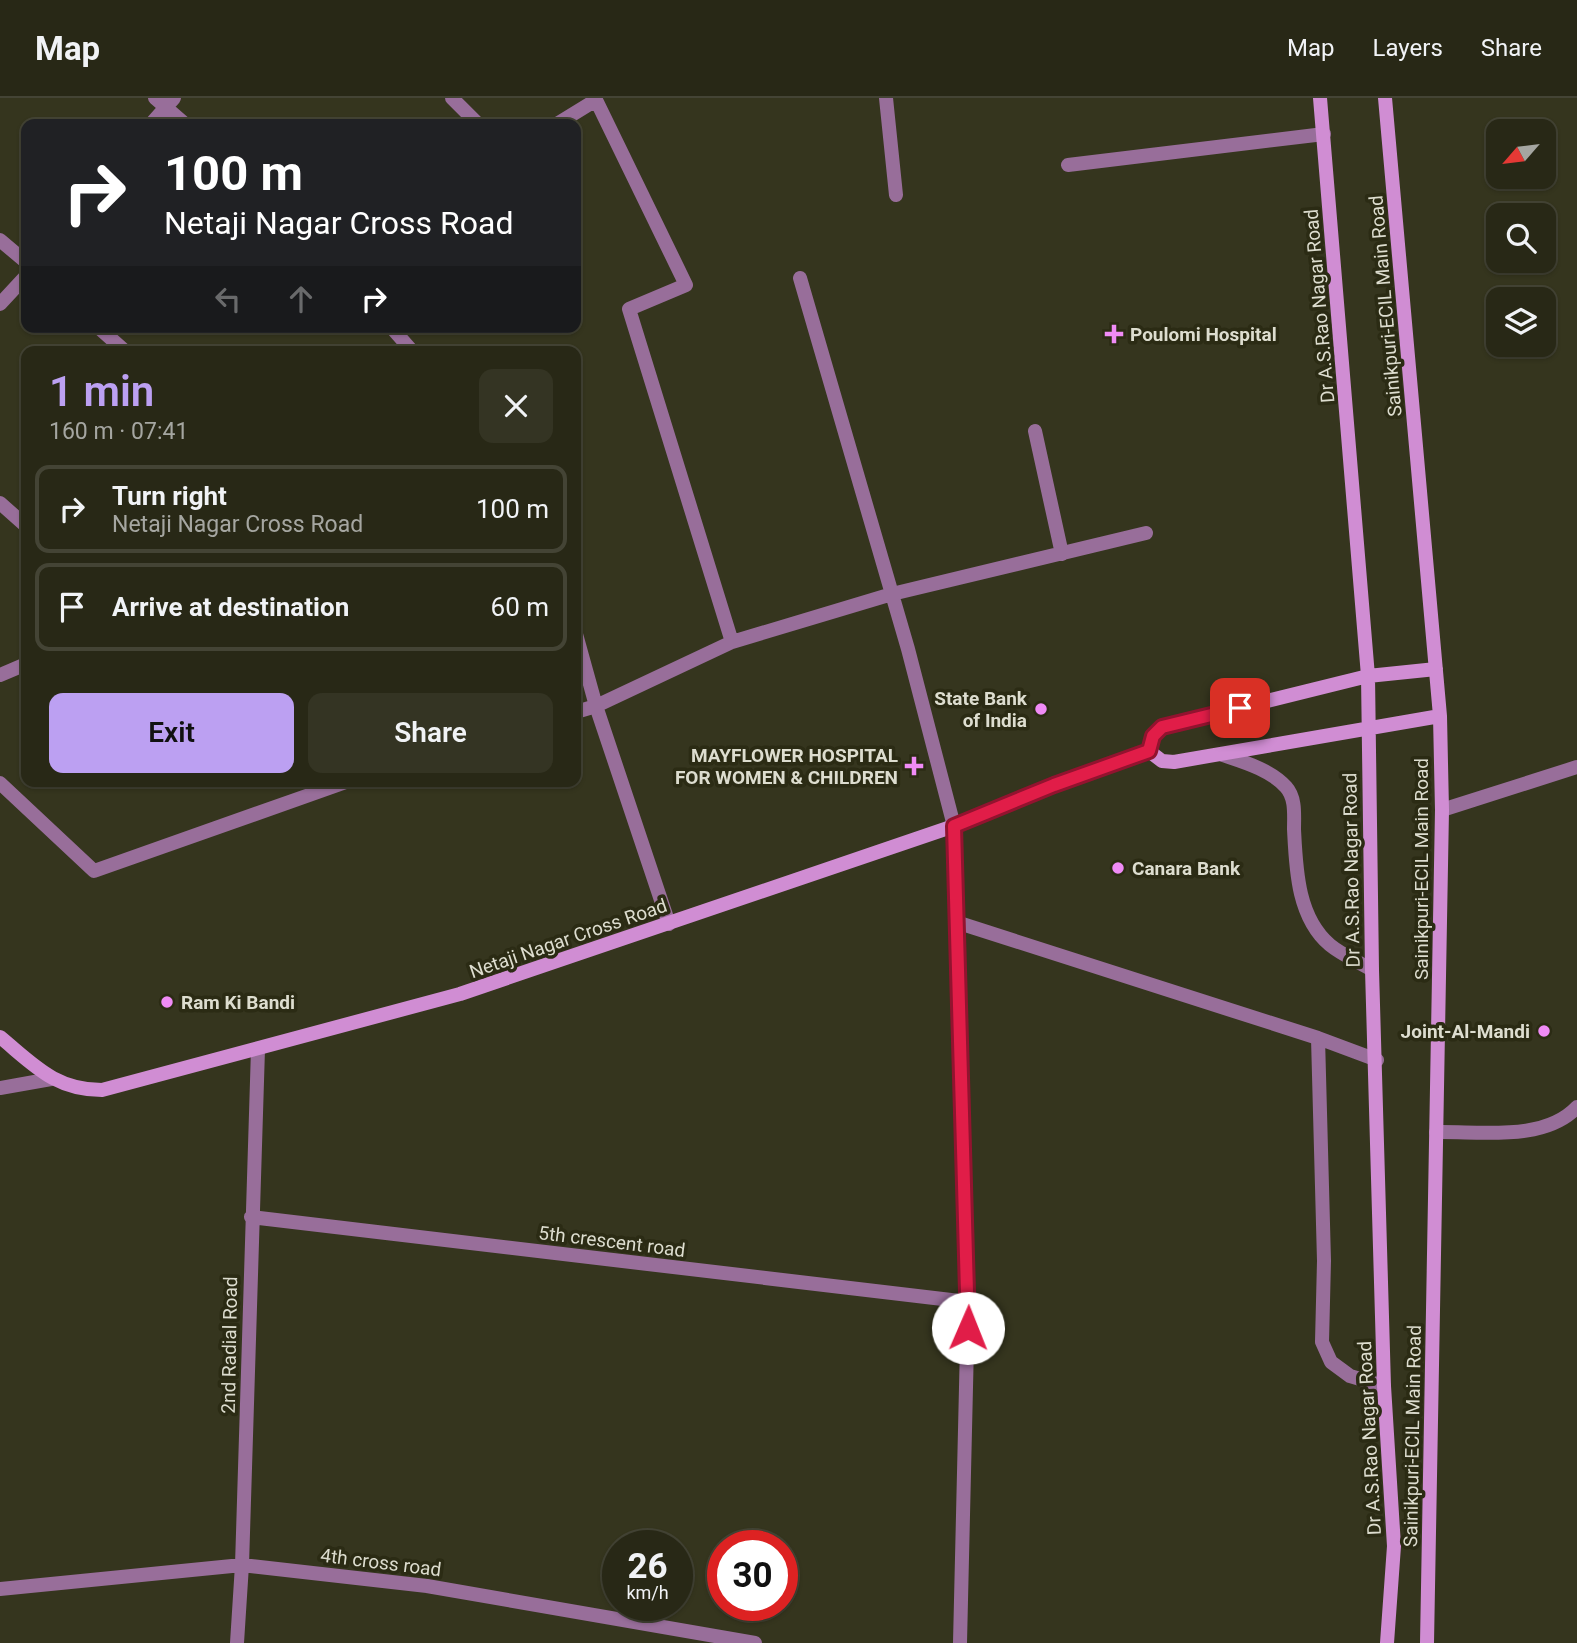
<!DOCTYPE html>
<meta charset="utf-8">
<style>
:root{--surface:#282816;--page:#343423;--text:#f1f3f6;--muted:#a5a6a1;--line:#444435;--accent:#bca0f2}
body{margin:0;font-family:Roboto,sans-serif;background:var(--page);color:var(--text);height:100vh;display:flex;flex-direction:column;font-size:26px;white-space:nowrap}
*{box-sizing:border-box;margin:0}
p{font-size:23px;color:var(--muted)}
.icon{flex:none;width:38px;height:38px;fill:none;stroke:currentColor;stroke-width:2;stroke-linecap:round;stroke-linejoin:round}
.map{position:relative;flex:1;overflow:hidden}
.drawer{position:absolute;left:21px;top:248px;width:560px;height:441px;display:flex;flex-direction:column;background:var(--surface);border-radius:14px;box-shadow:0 2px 5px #0004,0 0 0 2px var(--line)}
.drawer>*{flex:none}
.banner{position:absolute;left:21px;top:21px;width:560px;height:214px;border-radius:14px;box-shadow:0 2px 5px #0004,0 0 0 2px var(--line);background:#202124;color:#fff;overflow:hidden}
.needle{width:46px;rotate:242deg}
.tools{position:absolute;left:1486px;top:21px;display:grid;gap:14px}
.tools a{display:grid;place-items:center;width:70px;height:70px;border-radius:14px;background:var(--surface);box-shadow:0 2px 5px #0004,0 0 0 2px var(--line);font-size:35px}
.speed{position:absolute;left:602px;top:1432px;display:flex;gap:14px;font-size:35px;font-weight:700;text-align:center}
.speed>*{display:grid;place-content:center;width:91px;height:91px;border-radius:50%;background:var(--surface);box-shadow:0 2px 5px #0004,0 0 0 2px var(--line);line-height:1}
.speed small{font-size:18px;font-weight:400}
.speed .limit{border:10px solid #d22;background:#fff;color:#111}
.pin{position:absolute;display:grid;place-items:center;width:60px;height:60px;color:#fff;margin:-30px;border-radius:14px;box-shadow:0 4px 10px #0006}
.me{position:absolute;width:77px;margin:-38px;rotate:1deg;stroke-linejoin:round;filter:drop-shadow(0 0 5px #0008)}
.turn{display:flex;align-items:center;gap:24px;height:147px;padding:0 28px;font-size:32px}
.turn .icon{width:91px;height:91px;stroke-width:2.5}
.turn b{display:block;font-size:49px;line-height:60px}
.lanes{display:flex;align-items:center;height:66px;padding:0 28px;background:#0003;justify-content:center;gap:35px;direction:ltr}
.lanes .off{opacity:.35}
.round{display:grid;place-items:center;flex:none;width:74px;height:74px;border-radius:14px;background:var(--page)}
.headline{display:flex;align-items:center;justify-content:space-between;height:119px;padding:0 28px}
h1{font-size:42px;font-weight:600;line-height:52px;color:var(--accent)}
.primary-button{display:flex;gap:14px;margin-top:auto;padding:14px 28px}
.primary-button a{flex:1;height:80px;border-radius:14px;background:var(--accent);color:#111;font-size:28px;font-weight:600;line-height:80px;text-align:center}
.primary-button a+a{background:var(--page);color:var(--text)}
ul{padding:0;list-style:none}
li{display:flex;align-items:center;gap:21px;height:88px;margin:0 14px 10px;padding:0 14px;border:4px solid var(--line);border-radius:14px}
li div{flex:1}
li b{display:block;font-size:26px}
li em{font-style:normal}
header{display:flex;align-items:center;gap:42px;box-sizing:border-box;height:98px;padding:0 35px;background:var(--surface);border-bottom:2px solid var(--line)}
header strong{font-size:33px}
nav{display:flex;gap:38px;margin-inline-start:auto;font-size:24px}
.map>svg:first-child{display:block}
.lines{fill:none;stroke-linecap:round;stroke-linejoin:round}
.lane{stroke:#986e9a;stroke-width:14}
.street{stroke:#986e9a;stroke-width:14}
.secondary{stroke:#d08dd3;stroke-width:14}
.route-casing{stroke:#92132f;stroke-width:18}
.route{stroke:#e11d48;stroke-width:12}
.poi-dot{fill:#f08bf6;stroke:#2b2b14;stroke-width:2.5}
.labels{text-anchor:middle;stroke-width:7;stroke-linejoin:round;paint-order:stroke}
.street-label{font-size:19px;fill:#ddddcf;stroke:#2b2b14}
.poi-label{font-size:19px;font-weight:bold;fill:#ddddcf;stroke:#2b2b14;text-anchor:start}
</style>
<header>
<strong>Map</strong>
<nav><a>Map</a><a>Layers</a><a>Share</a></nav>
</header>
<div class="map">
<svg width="1577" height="1545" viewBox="0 0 1577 1545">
<rect width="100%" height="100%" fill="#35351e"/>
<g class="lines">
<path class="lane" d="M1223,657C1244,664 1271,672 1286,689C1296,700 1294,717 1294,731C1296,770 1297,819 1330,847C1342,857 1359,864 1372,872
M1436,1034C1481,1033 1544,1044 1577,1009"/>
<path class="street" d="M155,0L185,26
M452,0L478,26
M886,0L896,97
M151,26L174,0
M557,26L596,2L686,187L629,211L732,544
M1068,67L1324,36
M0,142L26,164
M800,180L908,551L954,728L968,1204L960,1545
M0,206L26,178
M98,229L126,254
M391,229L413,254
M1035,333L1062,456
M0,405L26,428
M576,536L596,608L669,826
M0,577L26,566
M576,614L596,608L732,544L892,496L1146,435
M0,685L94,773L346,684
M1442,712L1577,669
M956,824L1318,940L1377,962
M1318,940L1324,1163L1322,1244L1331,1264L1350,1278L1384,1288
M0,990L51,981
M251,1119L968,1204
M0,1491L242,1467L427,1488L755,1545
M237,1545L242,1467L258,951"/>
<path class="secondary" d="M1320,0L1368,578L1372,872L1384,1288L1394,1448L1387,1545
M1385,0L1440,618L1442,712L1427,1545
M1149,653L1153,638L1162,629L1368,578L1436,571
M1149,653L1162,663L1174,664L1440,618
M0,939C34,967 55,992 102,992L460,896L954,728L1054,686L1149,653"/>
</g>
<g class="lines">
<defs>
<path id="route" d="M968,1230L954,728L1054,687L1149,653L1153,638L1162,629L1240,610"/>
</defs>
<use href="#route" class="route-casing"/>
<use href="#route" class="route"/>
</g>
<g class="poi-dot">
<path d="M1110.5 225.5h7v7h7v7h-7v7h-7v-7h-7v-7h7z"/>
<circle cx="1041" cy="611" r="7"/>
<path d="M910.5 657.5h7v7h7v7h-7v7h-7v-7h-7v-7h7z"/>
<circle cx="1118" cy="770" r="7"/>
<circle cx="167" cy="904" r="7"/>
<circle cx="1544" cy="933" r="7"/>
</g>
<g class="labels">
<g class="street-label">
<text transform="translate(1319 208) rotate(-95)" y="7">Dr A.S.Rao Nagar Road</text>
<text transform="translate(1385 208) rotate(-95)" y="7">Sainikpuri-ECIL Main Road</text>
<text transform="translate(1421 771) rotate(-90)" y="7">Sainikpuri-ECIL Main Road</text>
<text transform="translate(1351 772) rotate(-91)" y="7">Dr A.S.Rao Nagar Road</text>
<text transform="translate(568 840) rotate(-19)" y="7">Netaji Nagar Cross Road</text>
<text transform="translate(612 1143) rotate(7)" y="7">5th crescent road</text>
<text transform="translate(229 1247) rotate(-89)" y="7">2nd Radial Road</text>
<text transform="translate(1412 1338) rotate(-89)" y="7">Sainikpuri-ECIL Main Road</text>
<text transform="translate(1369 1340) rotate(-93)" y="7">Dr A.S.Rao Nagar Road</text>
<text transform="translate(381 1464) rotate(7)" y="7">4th cross road</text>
</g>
<g class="poi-label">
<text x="1130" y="243">Poulomi Hospital</text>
<text x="1027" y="607" text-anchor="end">State Bank<tspan x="1027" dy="22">of India</tspan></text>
<text x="898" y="664" text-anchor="end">MAYFLOWER HOSPITAL<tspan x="898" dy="22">FOR WOMEN &amp; CHILDREN</tspan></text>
<text x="1132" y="777">Canara Bank</text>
<text x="181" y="911">Ram Ki Bandi</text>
<text x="1530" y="940" text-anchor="end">Joint-Al-Mandi</text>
</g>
</g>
</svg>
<div class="tools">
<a><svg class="needle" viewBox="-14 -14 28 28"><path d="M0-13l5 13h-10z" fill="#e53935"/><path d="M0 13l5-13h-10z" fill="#a5a6a1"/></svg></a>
<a><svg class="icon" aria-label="search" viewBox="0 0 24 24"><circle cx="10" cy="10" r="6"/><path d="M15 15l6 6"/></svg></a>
<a><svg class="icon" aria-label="layers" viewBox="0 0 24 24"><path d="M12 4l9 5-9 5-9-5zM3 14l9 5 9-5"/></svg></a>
</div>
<div class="speed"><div>26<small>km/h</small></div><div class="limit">30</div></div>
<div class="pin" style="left:1240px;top:610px;background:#d93025"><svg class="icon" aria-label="arrive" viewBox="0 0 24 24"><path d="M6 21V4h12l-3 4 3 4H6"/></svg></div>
<svg class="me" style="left:968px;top:1230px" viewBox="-20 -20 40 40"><circle r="19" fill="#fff"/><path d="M0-13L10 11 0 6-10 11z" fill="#e11d48"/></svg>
<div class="banner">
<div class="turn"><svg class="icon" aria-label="right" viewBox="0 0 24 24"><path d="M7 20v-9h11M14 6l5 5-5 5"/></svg><div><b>100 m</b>Netaji Nagar Cross Road</div></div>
<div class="lanes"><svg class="icon off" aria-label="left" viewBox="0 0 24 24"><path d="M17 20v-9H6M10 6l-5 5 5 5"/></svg><svg class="icon off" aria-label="ahead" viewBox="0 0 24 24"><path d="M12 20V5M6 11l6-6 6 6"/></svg><svg class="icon" aria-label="right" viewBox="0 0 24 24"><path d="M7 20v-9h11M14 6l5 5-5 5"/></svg></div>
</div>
<section class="drawer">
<div class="headline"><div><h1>1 min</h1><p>160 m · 07:41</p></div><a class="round"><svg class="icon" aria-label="close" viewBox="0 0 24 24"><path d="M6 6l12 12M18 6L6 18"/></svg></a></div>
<ul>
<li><svg class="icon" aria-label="right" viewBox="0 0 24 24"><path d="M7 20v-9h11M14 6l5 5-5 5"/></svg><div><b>Turn right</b><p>Netaji Nagar Cross Road</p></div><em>100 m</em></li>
<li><svg class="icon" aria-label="arrive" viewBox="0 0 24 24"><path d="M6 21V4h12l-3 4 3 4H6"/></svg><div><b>Arrive at destination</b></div><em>60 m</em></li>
</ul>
<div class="primary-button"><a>Exit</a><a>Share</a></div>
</section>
</div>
